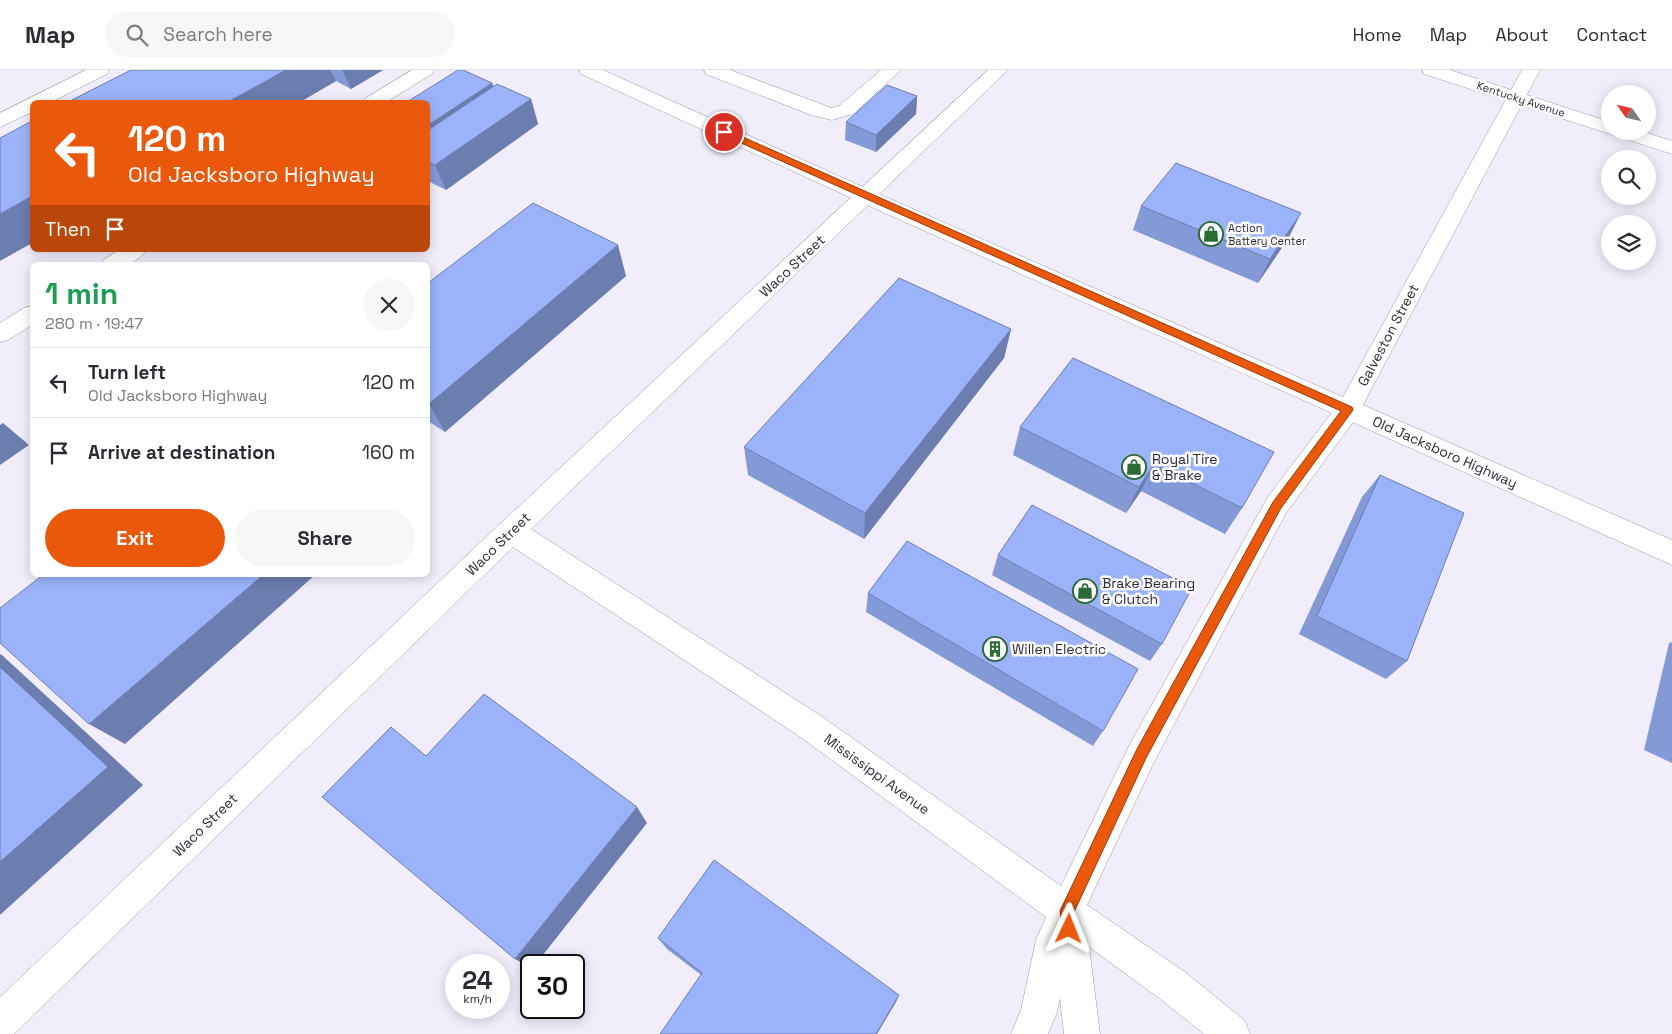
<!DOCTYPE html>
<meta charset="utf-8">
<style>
:root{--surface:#fff;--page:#f7f7f7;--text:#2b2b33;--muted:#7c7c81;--line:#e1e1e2;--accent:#ea580c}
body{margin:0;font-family:"Space Grotesk",sans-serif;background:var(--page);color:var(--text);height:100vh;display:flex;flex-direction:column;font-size:19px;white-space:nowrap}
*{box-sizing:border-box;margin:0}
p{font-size:16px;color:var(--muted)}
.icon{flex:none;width:28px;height:28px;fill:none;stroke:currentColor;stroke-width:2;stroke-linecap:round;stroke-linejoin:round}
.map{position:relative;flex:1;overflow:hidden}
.sheet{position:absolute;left:30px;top:192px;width:400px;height:315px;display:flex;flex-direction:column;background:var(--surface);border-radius:8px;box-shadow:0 2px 12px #0003}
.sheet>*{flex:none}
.guide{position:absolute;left:30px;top:30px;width:400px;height:152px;border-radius:8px;box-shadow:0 2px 12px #0003;background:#ea580c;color:#fff;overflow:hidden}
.needle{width:32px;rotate:304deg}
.controls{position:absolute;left:1601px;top:15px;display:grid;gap:10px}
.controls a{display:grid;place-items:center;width:55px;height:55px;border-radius:50%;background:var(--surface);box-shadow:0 2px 12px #0003;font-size:25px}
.speed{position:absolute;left:445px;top:884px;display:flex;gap:10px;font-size:25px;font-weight:700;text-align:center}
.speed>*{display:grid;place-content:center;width:65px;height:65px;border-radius:50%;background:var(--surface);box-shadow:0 2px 12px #0003;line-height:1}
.speed small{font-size:12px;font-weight:400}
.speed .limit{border:2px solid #111;border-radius:8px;background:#fff;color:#111}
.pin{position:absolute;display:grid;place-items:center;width:42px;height:42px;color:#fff;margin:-21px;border:2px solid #fff;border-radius:50%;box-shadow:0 1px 5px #0007}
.me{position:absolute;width:55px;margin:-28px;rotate:2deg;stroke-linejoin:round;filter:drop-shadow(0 0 4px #0008)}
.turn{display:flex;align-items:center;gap:18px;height:105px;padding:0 15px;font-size:22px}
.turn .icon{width:65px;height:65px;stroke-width:2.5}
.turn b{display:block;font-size:35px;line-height:42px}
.then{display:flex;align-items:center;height:48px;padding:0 15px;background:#0003;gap:10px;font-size:19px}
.round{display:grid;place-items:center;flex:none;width:52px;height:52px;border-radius:26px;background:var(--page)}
.head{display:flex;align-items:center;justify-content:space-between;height:85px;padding:0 15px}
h1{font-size:30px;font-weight:700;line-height:38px;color:#1e9e55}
.action{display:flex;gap:10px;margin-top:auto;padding:10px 15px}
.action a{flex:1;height:58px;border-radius:30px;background:var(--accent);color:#fff;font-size:20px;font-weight:700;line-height:58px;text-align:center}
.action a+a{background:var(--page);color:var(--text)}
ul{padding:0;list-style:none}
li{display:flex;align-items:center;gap:15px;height:70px;padding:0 15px;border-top:1px solid var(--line)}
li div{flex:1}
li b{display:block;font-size:19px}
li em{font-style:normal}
header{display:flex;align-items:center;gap:30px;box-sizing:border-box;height:70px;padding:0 25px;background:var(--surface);border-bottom:1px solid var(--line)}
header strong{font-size:24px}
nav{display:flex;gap:28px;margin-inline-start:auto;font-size:18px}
.search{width:350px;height:45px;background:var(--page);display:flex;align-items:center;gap:12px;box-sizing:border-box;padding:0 18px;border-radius:28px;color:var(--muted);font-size:19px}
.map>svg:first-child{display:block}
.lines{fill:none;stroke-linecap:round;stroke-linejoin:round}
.minor-casing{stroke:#9c98a5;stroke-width:1}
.major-casing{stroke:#9c98a5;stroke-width:1}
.minor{fill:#fff;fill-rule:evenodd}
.major{fill:#fff;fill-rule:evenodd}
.wall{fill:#849ad7}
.shaded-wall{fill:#6c7daf}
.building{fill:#9ab3fa;stroke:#6c7daf}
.route{fill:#ea580c;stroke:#983908}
.labels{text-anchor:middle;stroke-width:5;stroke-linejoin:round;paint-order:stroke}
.far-street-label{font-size:11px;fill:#2f2d33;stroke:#fdfcff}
.far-poi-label{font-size:11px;fill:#2f2d33;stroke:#fdfcff;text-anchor:start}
.street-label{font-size:14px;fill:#2f2d33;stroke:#fdfcff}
.poi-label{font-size:14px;fill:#2f2d33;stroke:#fdfcff;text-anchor:start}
</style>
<header>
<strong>Map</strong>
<div class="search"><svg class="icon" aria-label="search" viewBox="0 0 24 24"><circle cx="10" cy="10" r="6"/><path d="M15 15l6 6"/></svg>Search here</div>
<nav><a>Home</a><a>Map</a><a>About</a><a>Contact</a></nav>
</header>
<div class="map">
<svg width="1672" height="964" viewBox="0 0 1672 964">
<rect width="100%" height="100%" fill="#f1edfb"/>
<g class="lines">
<defs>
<path id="minor" d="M86,0H109L107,4L51,32H32V42L0,57V43Z
M412,0H434L432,4L386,32H363L366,28Z
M704,0H730L832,38L839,36L881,0H901L853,44L832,50L811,45L706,4Z
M988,0H1008L531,459L821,646L1061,816L1131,672L1268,427L1339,333L1348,330L1357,333L1360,340L1357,347L1286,443L1153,694L1087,835L1185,902L1245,951L1250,964H1204L1159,928L1089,877L1100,964H1064L1060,928L1057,942L1048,964H1011L1021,940L1036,870L1046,847L799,666L513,477L14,964H0V927L501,453Z
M1422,0H1450L1610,52V61H1641L1672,71V84L1424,4Z
M119,180H146C136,197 117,195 100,195L103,190Z
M32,236V255L8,270L0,272V253L24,238Z"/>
<path id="major" d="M579,0H603L872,121L1343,327L1522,0H1540L1363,335L1672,470V495L858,131L581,4Z"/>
</defs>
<use href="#minor" class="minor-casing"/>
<use href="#major" class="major-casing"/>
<use href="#minor" class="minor"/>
<use href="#major" class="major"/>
</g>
<path class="wall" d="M131,0H383L351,19L336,11L300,32H68Z
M492,13L493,17L531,29L538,54L446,120L428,111V32Z
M917,26L916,44L876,82L845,70L846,52Z
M1141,136L1289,167L1258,213L1133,160Z
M626,206L445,362L428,351V213Z
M1011,259L1004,288L864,469L748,405L744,377Z
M1073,288L1242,438L1225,464L1141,421L1126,443L1013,385L1020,357Z
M1380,405L1407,591L1386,609L1299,564L1362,427Z
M998,485L1162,574L1150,591L992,505Z
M868,523L1103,661L1093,676L866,542Z
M1672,572V693L1644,680L1669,573Z
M658,868L896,932L701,905L667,879Z"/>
<path class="shaded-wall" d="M286,0H330L336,11L300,32H228Z
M342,0H383L351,19Z
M492,13L498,30L437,72L430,54Z
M917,26L916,44L876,82V65Z
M531,29L538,54L446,120L435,95Z
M32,126V173L0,191V144Z
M1301,143L1289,167L1258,213L1270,189Z
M618,175L626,206L445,362L429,334Z
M1011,259L1004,288L864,469L865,443Z
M3,353L29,375L0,395V355Z
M1154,394L1141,421L1126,443L1139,417Z
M263,505H315L125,674L89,654Z
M0,584L3,586L143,715L0,845Z
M637,737L647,753L535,895H531V898L515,889Z
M899,925L896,932L877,964H876Z"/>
<path class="building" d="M131,0H286L228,32H68Z
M458,0H463L492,13L430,54L428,53V32H407Z
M497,14L531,29L435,95L428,92V60Z
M887,15L917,26L876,65L846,52Z
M32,51V126L0,144V68Z
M1176,93L1301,143L1270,189L1141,136Z
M533,133L618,175L429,334L428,333V213Z
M899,208L1011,259L865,443L744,377Z
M1073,288L1274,382L1242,438L1154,394L1139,417L1020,357Z
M1380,405L1464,443L1407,591L1317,546Z
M1032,435L1192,518L1162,574L998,485Z
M907,471L1138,599L1103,661L868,523Z
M43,505H263L89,654L0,573V538Z
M0,597L108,697L0,792Z
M484,624L637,737L515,889L322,727L391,657L426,686Z
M714,790L899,925L876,964H660L702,903L658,868Z"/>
<path class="route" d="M721,60H727L1352,337L1353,340L1281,438L1146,688L1074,842L1076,859L1074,864L1069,866L1064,864L1060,841L1137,679L1273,432L1341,341L721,64Z"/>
<defs>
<symbol id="shop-ring" viewBox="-11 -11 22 22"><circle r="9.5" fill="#fdfcff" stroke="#2b6b34" stroke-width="1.5"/><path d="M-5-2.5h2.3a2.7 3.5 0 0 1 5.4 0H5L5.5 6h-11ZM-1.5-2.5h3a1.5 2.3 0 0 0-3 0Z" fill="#2b6b34"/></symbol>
<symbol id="building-ring" viewBox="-11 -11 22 22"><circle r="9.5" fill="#fdfcff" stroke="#2b6b34" stroke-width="1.5"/><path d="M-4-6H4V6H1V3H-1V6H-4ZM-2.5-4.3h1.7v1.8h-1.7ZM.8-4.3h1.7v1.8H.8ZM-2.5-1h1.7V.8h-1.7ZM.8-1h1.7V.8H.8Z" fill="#2b6b34"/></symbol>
</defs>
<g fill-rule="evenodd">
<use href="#shop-ring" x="1197" y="150" width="28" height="28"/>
<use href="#shop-ring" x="1120" y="383" width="28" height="28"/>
<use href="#shop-ring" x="1071" y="507" width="28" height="28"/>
<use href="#building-ring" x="981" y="565" width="28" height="28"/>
</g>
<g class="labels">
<g class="far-street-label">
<text transform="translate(1521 29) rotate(18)" y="4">Kentucky Avenue</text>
</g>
<g class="far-poi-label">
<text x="1228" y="162">Action<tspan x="1228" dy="13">Battery Center</tspan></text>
</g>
<g class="street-label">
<text transform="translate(792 196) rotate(-43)" y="5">Waco Street</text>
<text transform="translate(1388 265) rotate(-62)" y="5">Galveston Street</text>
<text transform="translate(1445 382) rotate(24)" y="5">Old Jacksboro Highway</text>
<text transform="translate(498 474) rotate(-44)" y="5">Waco Street</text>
<text transform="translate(877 704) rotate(36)" y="5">Mississippi Avenue</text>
<text transform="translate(205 755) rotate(-44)" y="5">Waco Street</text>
</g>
<g class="poi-label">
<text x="1152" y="394">Royal Tire<tspan x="1152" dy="16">&amp; Brake</tspan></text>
<text x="1102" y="518">Brake Bearing<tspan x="1102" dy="16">&amp; Clutch</tspan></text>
<text x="1012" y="584">Willen Electric</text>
</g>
</g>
</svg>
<div class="controls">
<a><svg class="needle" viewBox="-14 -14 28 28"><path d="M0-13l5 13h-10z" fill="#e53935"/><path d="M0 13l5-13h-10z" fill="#7c7c81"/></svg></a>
<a><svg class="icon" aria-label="search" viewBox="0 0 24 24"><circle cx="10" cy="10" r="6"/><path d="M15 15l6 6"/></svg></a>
<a><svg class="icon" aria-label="layers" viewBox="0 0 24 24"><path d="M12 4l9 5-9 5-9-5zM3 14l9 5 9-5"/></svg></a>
</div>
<div class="speed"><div>24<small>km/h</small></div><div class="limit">30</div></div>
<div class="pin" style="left:724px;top:62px;background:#d93025"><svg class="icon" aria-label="arrive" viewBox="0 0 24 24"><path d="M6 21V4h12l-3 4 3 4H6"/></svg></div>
<svg class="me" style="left:1069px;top:859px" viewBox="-20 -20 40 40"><path d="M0-17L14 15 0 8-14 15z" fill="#ea580c" stroke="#fff" stroke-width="4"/></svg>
<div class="guide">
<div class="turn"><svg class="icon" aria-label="left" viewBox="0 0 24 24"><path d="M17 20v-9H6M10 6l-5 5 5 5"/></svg><div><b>120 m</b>Old Jacksboro Highway</div></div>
<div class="then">Then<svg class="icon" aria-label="arrive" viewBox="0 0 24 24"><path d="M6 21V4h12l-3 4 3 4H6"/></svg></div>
</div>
<section class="sheet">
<div class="head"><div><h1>1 min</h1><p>280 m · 19:47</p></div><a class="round"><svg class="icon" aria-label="close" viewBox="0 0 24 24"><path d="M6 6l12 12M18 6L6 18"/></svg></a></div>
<ul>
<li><svg class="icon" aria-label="left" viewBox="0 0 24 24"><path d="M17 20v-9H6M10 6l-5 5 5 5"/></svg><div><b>Turn left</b><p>Old Jacksboro Highway</p></div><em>120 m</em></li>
<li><svg class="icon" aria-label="arrive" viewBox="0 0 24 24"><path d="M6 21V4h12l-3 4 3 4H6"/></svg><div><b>Arrive at destination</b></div><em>160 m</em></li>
</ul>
<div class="action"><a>Exit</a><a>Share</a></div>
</section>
</div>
